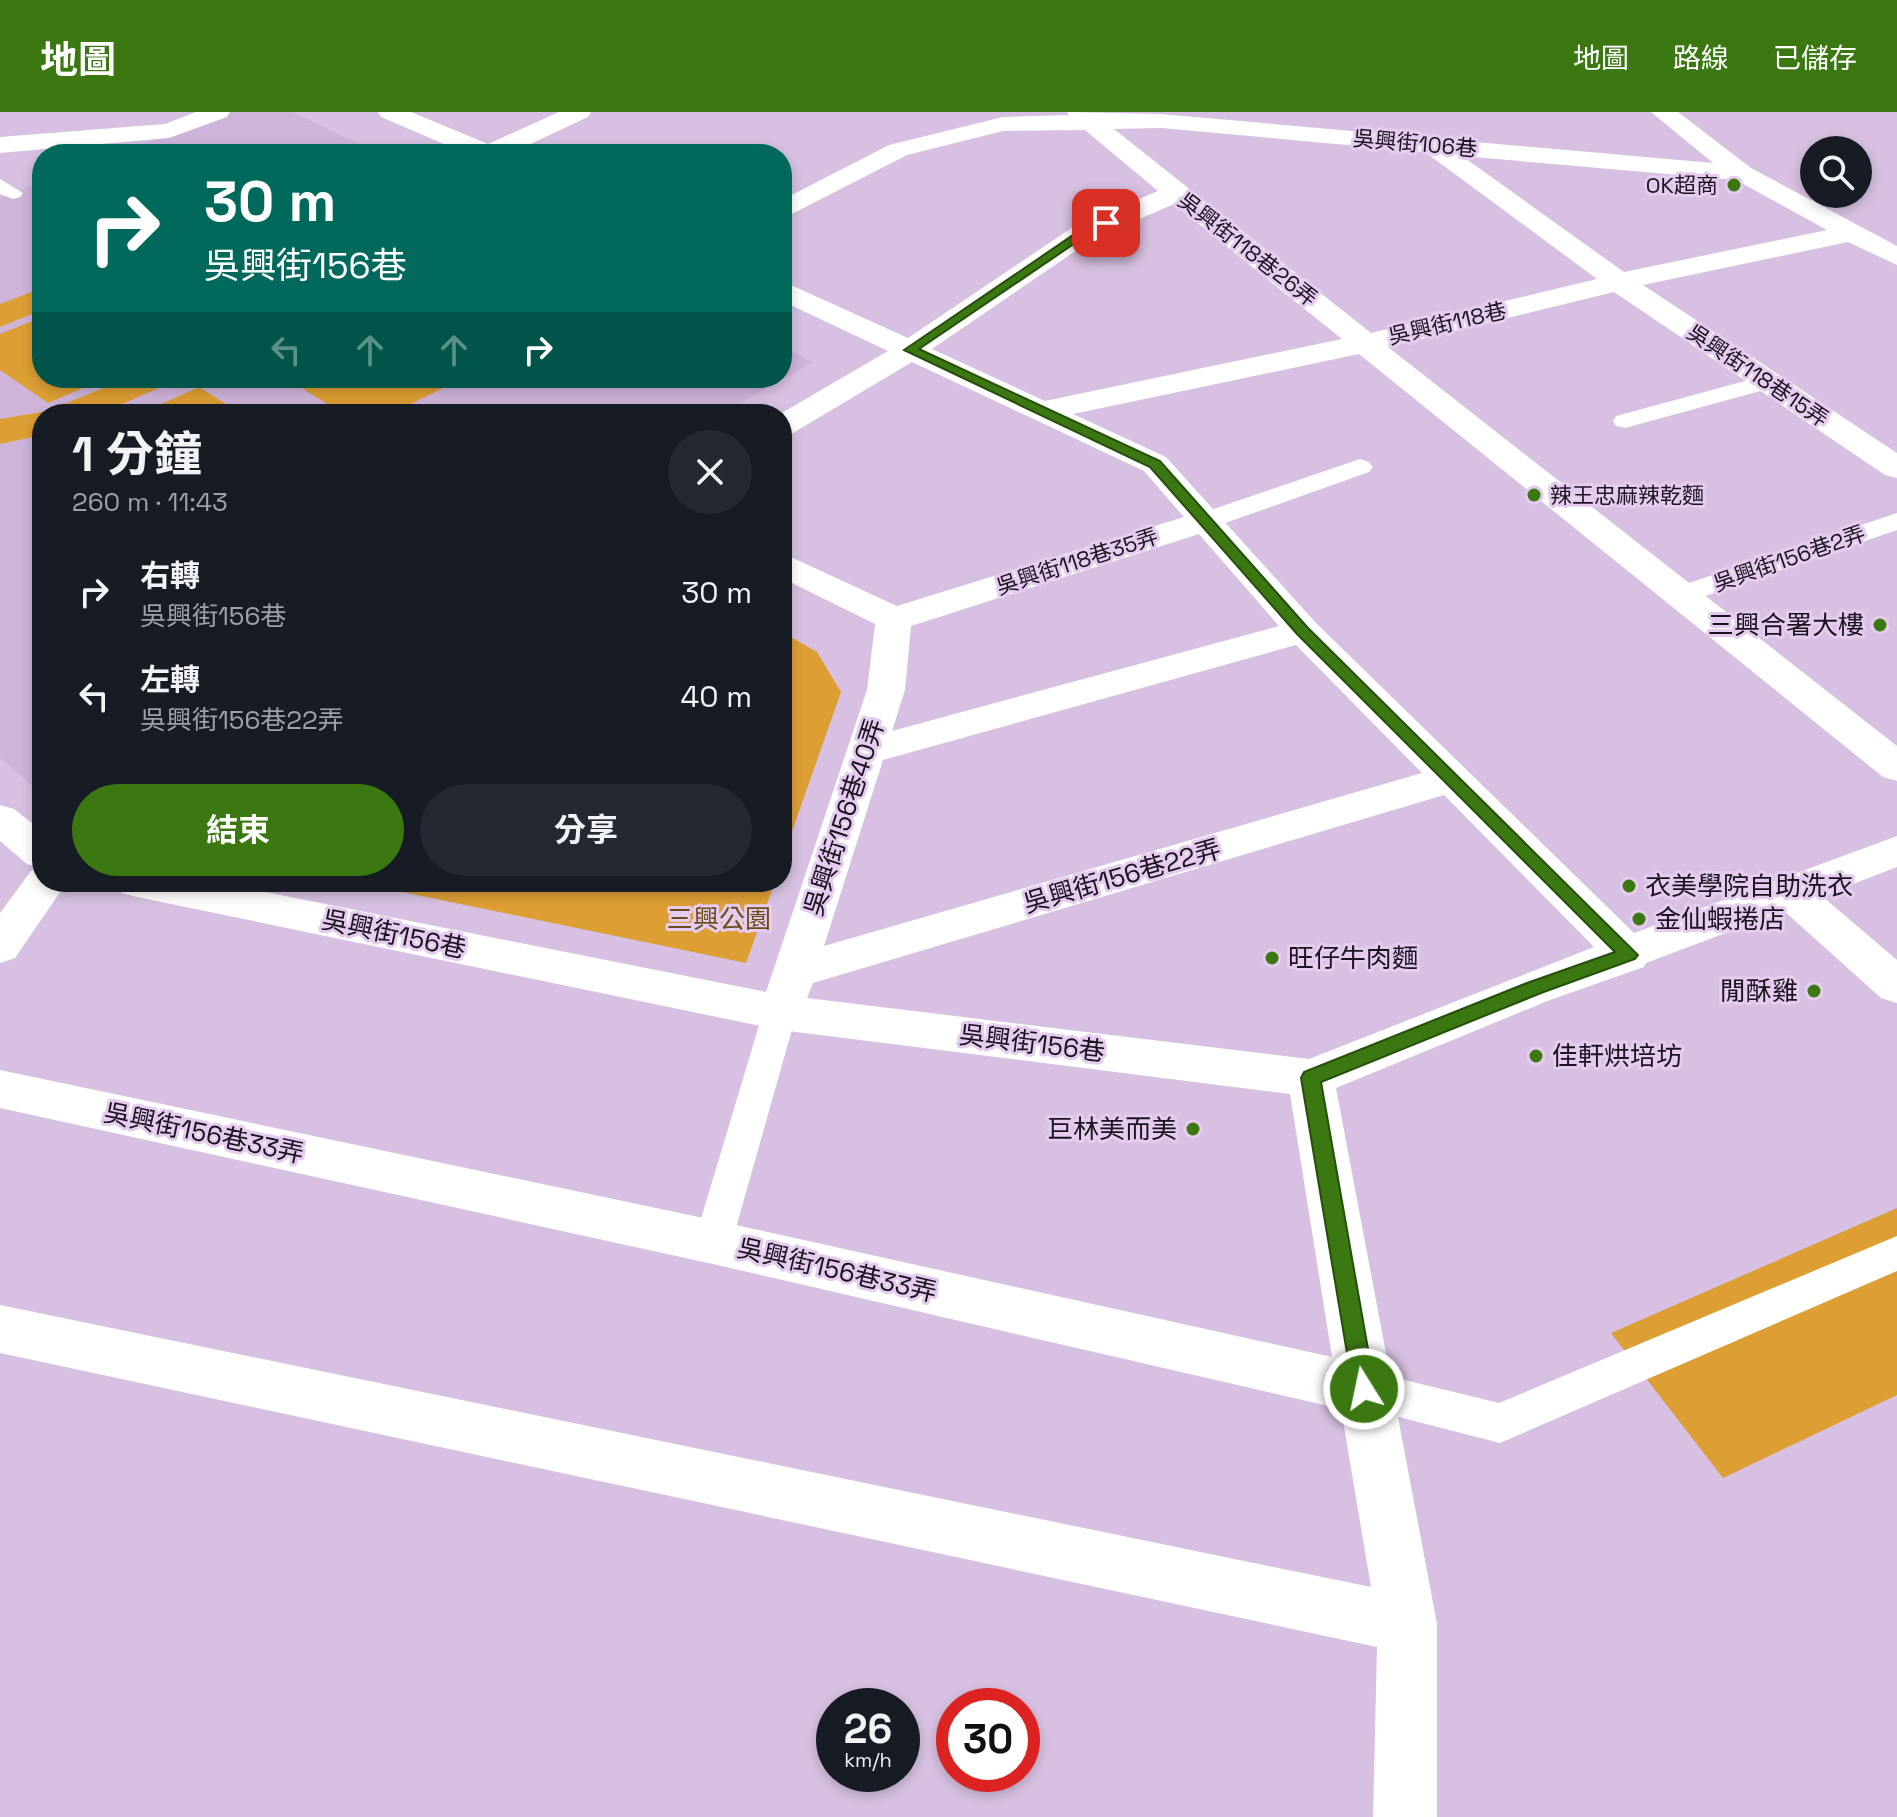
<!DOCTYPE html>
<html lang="zh-TW">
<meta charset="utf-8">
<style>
:root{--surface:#171b24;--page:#242831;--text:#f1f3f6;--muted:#9ea1a6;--accent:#3b7812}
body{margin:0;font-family:"Space Grotesk","Noto Sans TC",sans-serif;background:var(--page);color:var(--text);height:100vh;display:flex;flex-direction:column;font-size:30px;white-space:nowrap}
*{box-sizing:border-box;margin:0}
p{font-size:26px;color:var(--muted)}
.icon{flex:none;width:44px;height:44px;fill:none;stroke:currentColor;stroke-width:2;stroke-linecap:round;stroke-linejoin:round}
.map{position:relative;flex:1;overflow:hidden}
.drawer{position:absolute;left:32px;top:292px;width:760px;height:488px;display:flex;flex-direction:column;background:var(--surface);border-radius:32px;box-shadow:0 4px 12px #0003}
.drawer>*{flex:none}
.guide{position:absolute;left:32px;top:32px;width:760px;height:244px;border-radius:32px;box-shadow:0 4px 12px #0003;background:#00695c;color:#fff;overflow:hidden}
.controls{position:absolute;left:1800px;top:24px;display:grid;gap:16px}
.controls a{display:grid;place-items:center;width:72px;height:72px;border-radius:50%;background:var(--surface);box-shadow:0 4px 12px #0003;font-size:40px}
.speed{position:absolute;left:816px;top:1576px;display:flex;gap:16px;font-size:40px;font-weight:700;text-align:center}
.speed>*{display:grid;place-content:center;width:104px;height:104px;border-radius:50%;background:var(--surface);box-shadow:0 4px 12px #0003;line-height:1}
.speed small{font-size:20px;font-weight:400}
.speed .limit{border:12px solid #d22;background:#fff;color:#111}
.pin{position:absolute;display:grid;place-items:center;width:68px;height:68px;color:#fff;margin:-34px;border-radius:16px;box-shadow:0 4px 12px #0006}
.me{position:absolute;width:88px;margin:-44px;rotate:350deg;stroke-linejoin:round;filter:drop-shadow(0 0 6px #0008)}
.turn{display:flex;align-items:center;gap:28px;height:168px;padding:0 40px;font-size:36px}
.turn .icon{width:104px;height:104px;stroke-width:2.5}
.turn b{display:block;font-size:56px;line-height:68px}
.lanes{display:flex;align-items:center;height:76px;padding:0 40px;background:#0003;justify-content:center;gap:40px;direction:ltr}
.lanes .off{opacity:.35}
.round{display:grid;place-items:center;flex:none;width:84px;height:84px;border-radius:42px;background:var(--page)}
.headline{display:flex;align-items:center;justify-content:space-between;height:136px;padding:0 40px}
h1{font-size:48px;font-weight:700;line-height:60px}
.action{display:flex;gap:16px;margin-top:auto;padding:16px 40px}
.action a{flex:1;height:92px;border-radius:48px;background:var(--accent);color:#fff;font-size:32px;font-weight:700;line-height:92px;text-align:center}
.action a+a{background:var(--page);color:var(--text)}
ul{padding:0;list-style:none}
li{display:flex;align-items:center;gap:24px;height:104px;padding:0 40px}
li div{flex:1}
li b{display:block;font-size:30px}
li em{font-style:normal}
header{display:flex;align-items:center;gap:48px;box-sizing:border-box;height:112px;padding:0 40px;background:var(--accent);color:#fff}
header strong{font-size:38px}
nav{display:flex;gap:44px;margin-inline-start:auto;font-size:28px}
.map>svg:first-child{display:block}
.built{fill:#cfb4da}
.green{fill:#dd9e34}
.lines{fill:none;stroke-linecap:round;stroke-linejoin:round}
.service{fill:#fff;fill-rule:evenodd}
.minor{fill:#fff;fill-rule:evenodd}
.route{fill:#3b7812;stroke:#264e0c;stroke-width:2}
.poi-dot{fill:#3b7812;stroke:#e5ccee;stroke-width:3}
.labels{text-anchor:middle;stroke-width:6;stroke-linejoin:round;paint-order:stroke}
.far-street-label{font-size:22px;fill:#1a121e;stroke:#e5ccee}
.far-poi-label{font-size:22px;fill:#1a121e;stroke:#e5ccee;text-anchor:end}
.poi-label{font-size:26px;fill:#1a121e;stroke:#e5ccee;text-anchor:start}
.street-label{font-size:26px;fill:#1a121e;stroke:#e5ccee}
.park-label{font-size:26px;fill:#6d4e1b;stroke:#e5ccee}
</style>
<header>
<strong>地圖</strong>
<nav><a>地圖</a><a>路線</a><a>已儲存</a></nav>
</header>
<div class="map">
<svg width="1897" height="1705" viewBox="0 0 1897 1705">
<rect width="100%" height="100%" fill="#d7c0e1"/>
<path class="built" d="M229,0H292L380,42H117Z
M42,70V266H782V235L813,250L721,302H42V682L0,646V86Z"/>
<path class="green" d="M42,176V198L0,215V192Z
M42,205V266H107L48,291L0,258V222Z
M128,266H182L99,302H42V323L0,332V307L47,299Z
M286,266H464L390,302H343Z
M199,275L242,302H139Z
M782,520L817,540L841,580L782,748Z
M354,770H775L746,851Z
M1897,1096V1283L1723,1366L1611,1221Z"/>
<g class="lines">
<path class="service" d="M0,67L23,81L20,85L13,87L0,82Z
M1767,263L1775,265L1779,270L1775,275L1625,316L1616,314L1613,309L1616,304Z
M1360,347L1369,350L1373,355L1369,360L1214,415H1196L1192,409L1196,403Z
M1897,401V418L1691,489L1681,491L1671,489L1667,483L1671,477Z
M780,886L792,890L797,900L732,1130L727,1142L713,1147L699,1142L694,1130L763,900L768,890Z
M1897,1124V1159L1500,1331L1364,1296L1349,1291L1343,1277L1349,1263L1364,1258L1499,1291Z"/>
<path class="minor" d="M196,0H230L227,5L169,26L0,41V25L165,12Z
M378,0H411L488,32L559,0H591L588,5L509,42H467L381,5Z
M1067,0L1161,2L1713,51L1651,0H1678L1751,56L1897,134V153L1848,130L1643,173L1897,341V366L1885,363L1614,180L1388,235L1897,634V669L1883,665L1359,242L1073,302L1166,345L1316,511L1634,821L1897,724V755L1822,784L1897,848V891L1881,886L1784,799L1646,851L1644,855L1550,888L1336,976L1437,1512V1705H1373L1377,1535L0,1241V1193L1371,1475L1341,1297L713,1152L0,996V958L713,1108L1332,1245L1290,982L780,918L137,785L122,781L116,770H215L766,880L867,578L875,512L782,466V441L897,494L1184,405L1144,359L912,250L793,321L782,323L780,302L888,239L782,189V169L908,226L1073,115L1158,79L1085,18L1003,19L907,43L782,107V88L889,33L1003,5L1069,3ZM1161,16L1425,40L1597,167L1371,221L1114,17ZM1462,44L1736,68L1827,118L1624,160ZM1174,92L1342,227L1045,289L932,237L1093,127ZM1199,422L1279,514L892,619L905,578L911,514ZM1296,533L1422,661L824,834L883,648ZM1444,683L1594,835L1309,947L807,886L813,871Z
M0,693L14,697L42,719V770H67L15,846L0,851V801L31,759L42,756L27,752L0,729Z"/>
</g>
<path class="route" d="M1102,109L1112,111L1087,123L919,237L1160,349L1308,516L1638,843L1635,847L1541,881L1321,970L1375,1277L1372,1284L1364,1287L1356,1284L1353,1277L1301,966L1304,960L1527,871L1615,840L1297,522L1150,355L904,238L1079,119Z"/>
<g class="poi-dot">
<circle cx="1734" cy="73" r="8"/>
<circle cx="1534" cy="383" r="8"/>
<circle cx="1880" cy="513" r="8"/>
<circle cx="1629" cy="774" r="8"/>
<circle cx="1639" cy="807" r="8"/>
<circle cx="1272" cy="846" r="8"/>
<circle cx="1814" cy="879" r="8"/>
<circle cx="1536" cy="944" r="8"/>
<circle cx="1193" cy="1017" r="8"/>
</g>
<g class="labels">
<g class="far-street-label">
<text transform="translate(1415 31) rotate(5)" y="8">吳興街106巷</text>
<text transform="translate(1248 137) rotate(38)" y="8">吳興街118巷26弄</text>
<text transform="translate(1447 211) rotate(-13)" y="8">吳興街118巷</text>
<text transform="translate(1758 263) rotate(34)" y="8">吳興街118巷15弄</text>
<text transform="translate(1789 446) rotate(-19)" y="8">吳興街156巷2弄</text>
<text transform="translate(1077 449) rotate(-18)" y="8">吳興街118巷35弄</text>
</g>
<g class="far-poi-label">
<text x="1718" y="81">OK超商</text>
<text x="1550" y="391" text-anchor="start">辣王忠麻辣乾麵</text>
</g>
<g class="poi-label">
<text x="1864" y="522" text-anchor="end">三興合署大樓</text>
<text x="1645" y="783">衣美學院自助洗衣</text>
<text x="1655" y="816">金仙蝦捲店</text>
<text x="1288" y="855">旺仔牛肉麵</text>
<text x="1798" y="888" text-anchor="end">閒酥雞</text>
<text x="1552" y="953">佳軒烘培坊</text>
<text x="1177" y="1026" text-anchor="end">巨林美而美</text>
</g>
<g class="street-label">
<text transform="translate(844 705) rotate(-72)" y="9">吳興街156巷40弄</text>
<text transform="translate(1122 764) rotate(-16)" y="9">吳興街156巷22弄</text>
<text transform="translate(394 822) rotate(12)" y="9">吳興街156巷</text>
<text transform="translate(1032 931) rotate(7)" y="9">吳興街156巷</text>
<text transform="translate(204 1021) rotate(12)" y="9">吳興街156巷33弄</text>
<text transform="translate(837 1158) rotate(13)" y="9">吳興街156巷33弄</text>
</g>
<g class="park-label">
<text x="719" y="816">三興公園</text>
</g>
</g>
</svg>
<div class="controls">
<a><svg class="icon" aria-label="search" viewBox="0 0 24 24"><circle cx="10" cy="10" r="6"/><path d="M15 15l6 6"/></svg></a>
</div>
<div class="speed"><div>26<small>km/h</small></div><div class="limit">30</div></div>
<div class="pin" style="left:1106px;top:111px;background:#d93025"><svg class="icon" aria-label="arrive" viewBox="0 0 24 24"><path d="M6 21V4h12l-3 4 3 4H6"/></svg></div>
<svg class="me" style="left:1364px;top:1277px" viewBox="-20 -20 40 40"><circle r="17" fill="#3b7812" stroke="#fff" stroke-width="3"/><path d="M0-11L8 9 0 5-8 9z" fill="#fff"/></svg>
<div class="guide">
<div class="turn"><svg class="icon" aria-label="right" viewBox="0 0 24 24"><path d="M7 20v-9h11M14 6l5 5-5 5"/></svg><div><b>30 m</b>吳興街156巷</div></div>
<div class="lanes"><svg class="icon off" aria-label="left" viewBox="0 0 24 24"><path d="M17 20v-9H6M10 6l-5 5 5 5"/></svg><svg class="icon off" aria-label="ahead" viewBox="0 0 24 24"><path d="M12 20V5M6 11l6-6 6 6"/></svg><svg class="icon off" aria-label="ahead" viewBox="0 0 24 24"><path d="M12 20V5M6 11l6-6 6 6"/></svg><svg class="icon" aria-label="right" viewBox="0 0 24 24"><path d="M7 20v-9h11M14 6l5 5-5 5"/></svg></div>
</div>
<section class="drawer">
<div class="headline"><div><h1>1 分鐘</h1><p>260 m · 11:43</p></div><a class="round"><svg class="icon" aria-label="close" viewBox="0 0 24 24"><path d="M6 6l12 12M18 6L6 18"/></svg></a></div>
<ul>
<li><svg class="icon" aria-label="right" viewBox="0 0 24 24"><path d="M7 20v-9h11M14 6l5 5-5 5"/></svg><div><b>右轉</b><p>吳興街156巷</p></div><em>30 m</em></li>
<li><svg class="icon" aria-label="left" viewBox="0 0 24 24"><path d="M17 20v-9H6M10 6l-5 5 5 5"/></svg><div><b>左轉</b><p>吳興街156巷22弄</p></div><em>40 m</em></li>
</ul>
<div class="action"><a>結束</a><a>分享</a></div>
</section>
</div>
